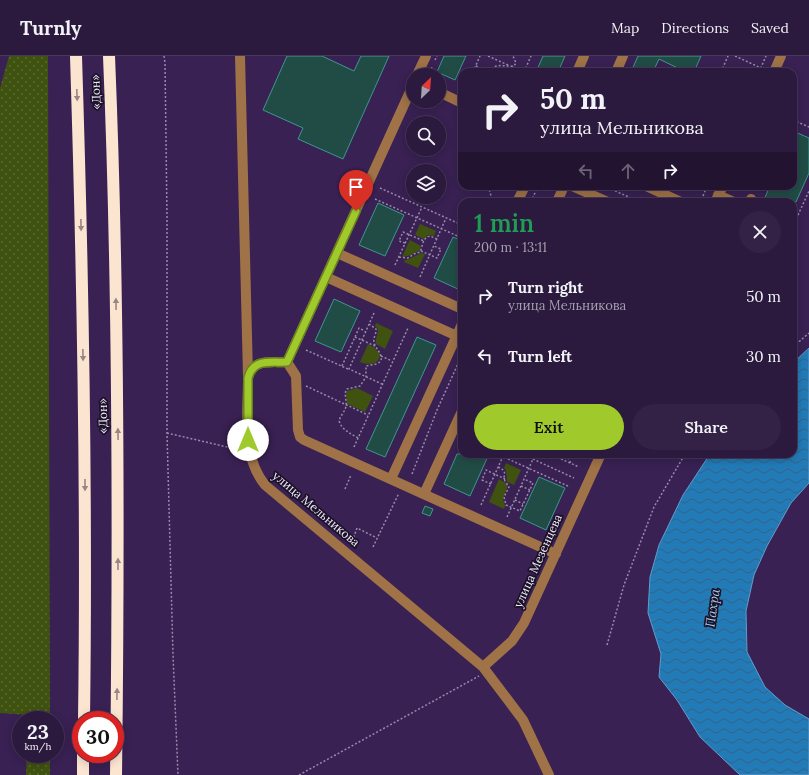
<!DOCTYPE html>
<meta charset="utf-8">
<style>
:root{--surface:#2b193e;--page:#332245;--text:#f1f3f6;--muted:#a6a0b0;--line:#473858;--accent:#a0c92b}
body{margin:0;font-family:Lora,serif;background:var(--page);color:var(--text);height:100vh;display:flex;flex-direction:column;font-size:15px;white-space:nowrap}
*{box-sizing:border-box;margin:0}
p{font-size:13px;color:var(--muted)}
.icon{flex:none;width:22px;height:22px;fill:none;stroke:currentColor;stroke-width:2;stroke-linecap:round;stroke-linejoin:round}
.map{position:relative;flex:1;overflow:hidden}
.sheet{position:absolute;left:458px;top:142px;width:339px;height:260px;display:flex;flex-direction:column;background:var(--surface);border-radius:12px;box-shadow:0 2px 10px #0003,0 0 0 1px var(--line)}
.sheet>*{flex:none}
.hud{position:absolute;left:458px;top:12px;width:339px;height:122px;border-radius:12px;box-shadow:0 2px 10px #0003,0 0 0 1px var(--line);background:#2b193e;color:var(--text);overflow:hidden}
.needle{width:26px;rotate:25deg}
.controls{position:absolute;left:406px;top:12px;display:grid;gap:8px}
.controls a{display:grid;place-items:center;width:40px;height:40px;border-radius:50%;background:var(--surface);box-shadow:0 2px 10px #0003,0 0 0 1px var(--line);font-size:20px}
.speed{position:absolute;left:12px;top:655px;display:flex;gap:8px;font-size:20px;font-weight:700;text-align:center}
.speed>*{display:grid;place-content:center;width:52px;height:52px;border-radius:50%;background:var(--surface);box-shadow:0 2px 10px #0003,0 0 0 1px var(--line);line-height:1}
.speed small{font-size:10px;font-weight:400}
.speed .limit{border:6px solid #d22;background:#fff;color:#111}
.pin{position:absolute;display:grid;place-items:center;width:34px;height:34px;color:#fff;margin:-41px -17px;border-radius:50% 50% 50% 0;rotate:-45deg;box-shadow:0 0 4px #0007}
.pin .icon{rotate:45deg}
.me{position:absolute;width:44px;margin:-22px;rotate:0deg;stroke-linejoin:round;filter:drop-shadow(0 0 3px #0008)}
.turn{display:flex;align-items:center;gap:14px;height:84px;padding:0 16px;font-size:18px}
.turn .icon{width:52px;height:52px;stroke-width:2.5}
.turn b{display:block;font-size:28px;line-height:34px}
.lanes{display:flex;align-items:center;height:38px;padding:0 16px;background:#0003;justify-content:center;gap:20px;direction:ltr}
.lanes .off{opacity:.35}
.round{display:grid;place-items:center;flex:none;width:42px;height:42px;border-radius:21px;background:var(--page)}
.overview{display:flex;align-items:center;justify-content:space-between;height:68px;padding:0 16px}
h1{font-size:24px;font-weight:600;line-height:30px;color:#1e9e55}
.cta{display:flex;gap:8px;margin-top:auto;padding:8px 16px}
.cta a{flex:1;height:46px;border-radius:24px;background:var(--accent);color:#111;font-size:16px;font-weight:600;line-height:46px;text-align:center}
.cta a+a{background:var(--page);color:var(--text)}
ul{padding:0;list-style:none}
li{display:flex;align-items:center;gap:12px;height:60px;padding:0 16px}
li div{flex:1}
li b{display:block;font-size:15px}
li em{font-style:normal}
header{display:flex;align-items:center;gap:24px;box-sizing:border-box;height:56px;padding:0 20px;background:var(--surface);border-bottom:1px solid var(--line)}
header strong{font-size:19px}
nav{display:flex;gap:22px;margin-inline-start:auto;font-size:14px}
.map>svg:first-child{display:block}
.grass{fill:url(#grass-dots)}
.park{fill:#40520f}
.water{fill:url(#water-waves);stroke:#609ccc}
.building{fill:#214c46;stroke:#3c988d}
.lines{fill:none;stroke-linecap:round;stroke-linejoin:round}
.path{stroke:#998aac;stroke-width:1.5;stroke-dasharray:2 2;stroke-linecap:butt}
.minor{stroke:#9f7247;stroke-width:10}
.highway{stroke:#fbe5d0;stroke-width:12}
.oneway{fill:#978684}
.route-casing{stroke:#68831c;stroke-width:10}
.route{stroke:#a0c92b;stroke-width:7}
.labels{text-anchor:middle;stroke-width:3.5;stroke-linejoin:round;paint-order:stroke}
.street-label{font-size:12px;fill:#f1e9fc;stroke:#1c1228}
.water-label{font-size:13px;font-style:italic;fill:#a7ceee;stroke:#1c1228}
</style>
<header>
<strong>Turnly</strong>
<nav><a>Map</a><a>Directions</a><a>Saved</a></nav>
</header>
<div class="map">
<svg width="809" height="719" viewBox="0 0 809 719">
<defs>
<pattern id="grass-dots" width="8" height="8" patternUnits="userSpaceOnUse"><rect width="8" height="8" fill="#40520f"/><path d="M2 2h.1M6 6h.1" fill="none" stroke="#5c6b33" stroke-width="1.8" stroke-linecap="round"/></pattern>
<pattern id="water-waves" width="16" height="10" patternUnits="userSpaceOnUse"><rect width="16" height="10" fill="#227bb7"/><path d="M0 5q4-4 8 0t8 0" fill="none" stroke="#336387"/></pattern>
</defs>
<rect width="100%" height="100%" fill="#392153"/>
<path class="grass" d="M9,0H48L50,664H29V659L0,657V32Z
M27,698H50V719H26Z"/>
<path class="park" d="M420,168L436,175L434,180L428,179L424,183L415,179Z
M410,184L421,190L420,194C416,197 407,201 402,201Z
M421,197L425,198L418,212L404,206L405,204L409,203Z
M376,267L393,275L385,293L376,288C374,282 382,275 375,270Z
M368,288L375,292L380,298C380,310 367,309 360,306Z
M357,332L373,340L365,356L347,348L346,338L347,335Z
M506,407L521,414L514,429L507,426L506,414L504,412Z
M499,423L504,426L508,429L503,443L505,450L504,453L489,446Z"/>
<path class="water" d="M809,292V427L791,447L767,490L754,519L746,555L747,596L765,631L785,649L809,663V719H740L700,681L677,644L659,621L661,598L648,557L650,521L659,489L683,439L710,398H793V307Z"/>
<path class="building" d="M287,0H322L354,15L361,0H389L343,103L298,83L303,72L263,54Z
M444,0H466L455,24L437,16Z
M543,0H565L558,16H536Z
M638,0H701L694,16H686L659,3L653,16H631Z
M793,75L809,82V117L796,146H763L770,130H793Z
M378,147L404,159L385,200L359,189Z
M453,181L462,185V229L460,234L434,222Z
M334,243L360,255L341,296L315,285Z
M417,281L436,289L385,401L366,393Z
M457,398H489L470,440L444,428Z
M539,421L565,432L546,474L520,462Z
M425,450L433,453L430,460L422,457Z"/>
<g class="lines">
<path class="path" d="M164,0L165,7L167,161V377L173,599L178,719
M488,0L508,9
M735,0L761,12
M435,4L437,0
M476,10L489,16
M512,11L524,16
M473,16L480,0
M489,16C495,6 504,11 514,10L516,7L513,0
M524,16L531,0
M721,16L728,0
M759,16L766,0
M430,17L432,11
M462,59L461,62L462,63
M793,64L809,71
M488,130L493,146
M604,130L640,146
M380,132L462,169
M703,140L707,130
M375,143L462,182
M531,146L538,130
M793,170L809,135
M405,187L399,185L403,176L424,185
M421,195L437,202L441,193L434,190
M399,201L408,202L414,198L420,196C423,190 422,182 430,180L437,183
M395,209L422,151
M420,221L446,162
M374,257L349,313L382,328
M355,281L375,290
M793,291L809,277
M306,294L348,313
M381,300L392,305
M342,310L359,272L365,275
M306,330L368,359
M167,377L240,394
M358,382C350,377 342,374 339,365C340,360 345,356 346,350C347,345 344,340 346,334L347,333L360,330L366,321V310C369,309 373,309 376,308C389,303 374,292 374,286C373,281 377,277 376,273L369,268
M461,382H462
M354,391L408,272
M497,398L570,431
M522,398L574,422
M550,398L579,411
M566,398L571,407
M498,411C509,416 502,417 505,425C506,427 508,429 509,431L504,441L506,449L520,455L533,427L524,423
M412,418L437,354L462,299
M491,428L482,424L486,414L505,423
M521,430L530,434
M345,433L351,419
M515,444L523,448
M481,449L504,398
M507,461L533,403
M351,489L357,472L377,482
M373,491L399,437
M607,589L624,529L654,451L685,398
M299,719L479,620"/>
<path class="minor" d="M240,0L248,320
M577,16L584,0
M616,16L623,0
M774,16L781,0
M417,19L426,0
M439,36L462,47
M572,130L608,146
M646,130L681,146
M718,139L734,146
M517,146L525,130
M557,146L564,130
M715,146L723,130
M749,146L751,143
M337,197L462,253
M326,221L457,280
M287,306L413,29
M391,423L462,268
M424,438L462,355
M483,611L512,585L524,567L601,398
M549,719L523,664L483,611L265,429C241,399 248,358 248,322C253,302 270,307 287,306L296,320L298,374L300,381L304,384L556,498"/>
<path class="highway" d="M76,0C83,221 87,443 84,664
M109,0C119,240 119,479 116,719
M83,719V698"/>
</g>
<defs><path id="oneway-solid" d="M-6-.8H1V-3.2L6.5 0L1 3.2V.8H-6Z"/></defs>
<g class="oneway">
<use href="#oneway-solid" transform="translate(77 39) rotate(88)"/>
<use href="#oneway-solid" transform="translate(81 169) rotate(89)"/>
<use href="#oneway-solid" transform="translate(116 248) rotate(-91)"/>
<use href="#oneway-solid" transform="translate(83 299) rotate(89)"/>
<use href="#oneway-solid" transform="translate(118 378) rotate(-91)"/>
<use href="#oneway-solid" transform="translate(85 429) rotate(90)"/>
<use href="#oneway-solid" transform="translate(118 508) rotate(-90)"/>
<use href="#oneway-solid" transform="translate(117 638) rotate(-89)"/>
</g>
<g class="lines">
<defs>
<path id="route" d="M248,384V322C253,302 270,307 287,306L356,155"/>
</defs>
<use href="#route" class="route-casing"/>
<use href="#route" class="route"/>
</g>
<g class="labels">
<g class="street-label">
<text transform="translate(96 36) rotate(-92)" y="4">«Дон»</text>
<text transform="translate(103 360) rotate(-91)" y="4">«Дон»</text>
<text transform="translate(316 453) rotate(40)" y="4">улица Мельникова</text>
<text transform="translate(538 505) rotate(-66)" y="4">улица Мезенцева</text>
</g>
<g class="water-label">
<text transform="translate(712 552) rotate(-82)" y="5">Пахра</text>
</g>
</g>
</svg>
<div class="controls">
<a><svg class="needle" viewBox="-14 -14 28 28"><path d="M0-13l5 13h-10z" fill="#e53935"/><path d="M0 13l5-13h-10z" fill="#a6a0b0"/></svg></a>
<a><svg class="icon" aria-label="search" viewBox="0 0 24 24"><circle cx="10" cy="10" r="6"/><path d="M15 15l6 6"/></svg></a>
<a><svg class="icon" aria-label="layers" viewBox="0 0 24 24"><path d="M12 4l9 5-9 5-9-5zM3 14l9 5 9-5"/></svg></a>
</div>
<div class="speed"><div>23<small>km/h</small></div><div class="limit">30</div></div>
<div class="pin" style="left:356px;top:155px;background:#d93025"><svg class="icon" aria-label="arrive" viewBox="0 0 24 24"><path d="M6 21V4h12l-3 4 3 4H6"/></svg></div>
<svg class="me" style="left:248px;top:384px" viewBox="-20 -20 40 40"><circle r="19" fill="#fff"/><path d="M0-13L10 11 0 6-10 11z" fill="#a0c92b"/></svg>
<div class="hud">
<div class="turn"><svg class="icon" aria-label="right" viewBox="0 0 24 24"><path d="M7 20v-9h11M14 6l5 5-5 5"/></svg><div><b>50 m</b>улица Мельникова</div></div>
<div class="lanes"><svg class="icon off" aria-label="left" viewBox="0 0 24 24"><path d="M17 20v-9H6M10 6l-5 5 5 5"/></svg><svg class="icon off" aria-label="ahead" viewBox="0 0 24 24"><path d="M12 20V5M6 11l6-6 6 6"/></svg><svg class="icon" aria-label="right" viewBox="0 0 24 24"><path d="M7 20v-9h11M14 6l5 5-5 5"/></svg></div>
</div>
<section class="sheet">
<div class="overview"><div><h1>1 min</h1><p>200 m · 13:11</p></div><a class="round"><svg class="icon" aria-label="close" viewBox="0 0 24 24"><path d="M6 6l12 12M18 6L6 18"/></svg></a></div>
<ul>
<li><svg class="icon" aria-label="right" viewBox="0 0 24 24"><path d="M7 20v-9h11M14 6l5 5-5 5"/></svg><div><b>Turn right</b><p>улица Мельникова</p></div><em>50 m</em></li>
<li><svg class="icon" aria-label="left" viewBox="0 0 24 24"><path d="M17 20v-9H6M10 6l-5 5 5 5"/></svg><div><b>Turn left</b></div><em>30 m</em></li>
</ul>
<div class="cta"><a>Exit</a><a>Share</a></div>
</section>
</div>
